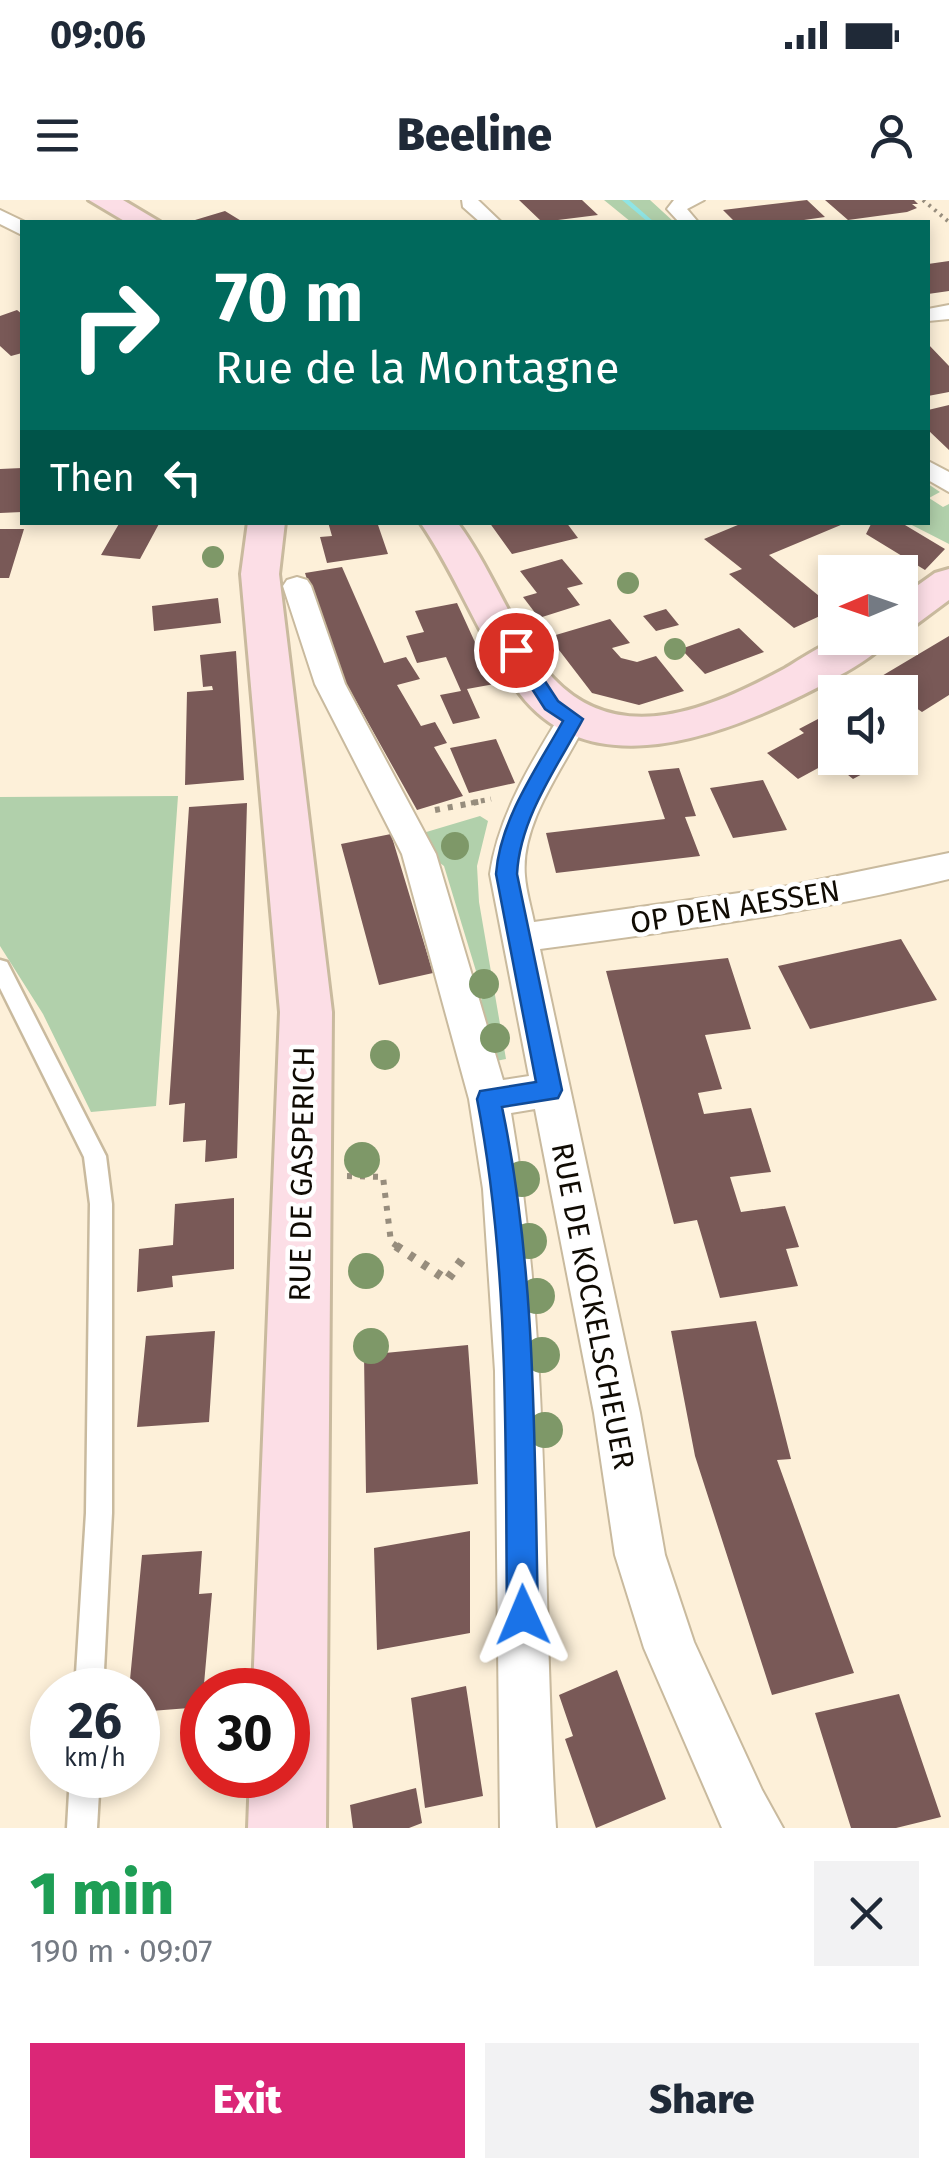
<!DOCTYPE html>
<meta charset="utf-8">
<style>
:root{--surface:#fff;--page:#f2f2f3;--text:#1f2937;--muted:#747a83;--accent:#db2777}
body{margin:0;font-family:"Fira Sans",sans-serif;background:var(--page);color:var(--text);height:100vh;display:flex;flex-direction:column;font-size:38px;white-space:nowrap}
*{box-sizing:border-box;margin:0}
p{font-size:32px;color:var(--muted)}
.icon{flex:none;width:55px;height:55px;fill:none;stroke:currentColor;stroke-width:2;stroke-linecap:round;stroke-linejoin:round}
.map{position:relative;height:1628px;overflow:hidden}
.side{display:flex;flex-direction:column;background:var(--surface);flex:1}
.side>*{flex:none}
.banner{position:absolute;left:20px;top:20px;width:910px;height:305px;border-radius:0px;box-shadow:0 5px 15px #0003;background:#00695c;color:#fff;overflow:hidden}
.needle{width:65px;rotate:268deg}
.buttons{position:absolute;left:818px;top:355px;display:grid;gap:20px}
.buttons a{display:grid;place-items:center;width:100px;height:100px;border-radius:0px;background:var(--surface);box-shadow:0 5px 15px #0003;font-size:50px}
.speed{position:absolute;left:30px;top:1468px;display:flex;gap:20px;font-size:50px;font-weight:700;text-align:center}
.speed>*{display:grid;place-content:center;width:130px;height:130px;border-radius:50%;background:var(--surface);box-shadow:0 5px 15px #0003;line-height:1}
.speed small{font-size:25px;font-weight:400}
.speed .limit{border:15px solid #d22;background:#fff;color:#111}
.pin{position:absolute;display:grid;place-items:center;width:85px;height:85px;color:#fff;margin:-42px;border:5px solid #fff;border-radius:50%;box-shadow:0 2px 10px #0007}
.me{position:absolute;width:110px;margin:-55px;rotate:359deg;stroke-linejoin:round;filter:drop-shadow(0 0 8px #0008)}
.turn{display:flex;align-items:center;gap:35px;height:210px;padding:0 30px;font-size:45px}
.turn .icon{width:130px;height:130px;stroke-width:2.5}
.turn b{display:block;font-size:70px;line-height:85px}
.then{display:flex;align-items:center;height:95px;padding:0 30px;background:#0003;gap:20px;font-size:38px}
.round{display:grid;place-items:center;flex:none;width:105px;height:105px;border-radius:0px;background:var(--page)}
.headline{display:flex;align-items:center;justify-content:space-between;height:170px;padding:0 30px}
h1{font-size:60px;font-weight:800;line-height:75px;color:#1e9e55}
.cta{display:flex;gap:20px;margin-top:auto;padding:20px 30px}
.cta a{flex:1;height:115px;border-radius:0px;background:var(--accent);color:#fff;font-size:40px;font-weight:800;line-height:115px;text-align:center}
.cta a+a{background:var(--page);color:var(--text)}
.status{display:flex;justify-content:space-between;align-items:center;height:70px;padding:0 50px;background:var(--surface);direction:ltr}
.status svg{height:28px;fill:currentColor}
header{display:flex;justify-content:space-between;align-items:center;height:130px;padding:0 30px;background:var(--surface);font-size:45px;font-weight:800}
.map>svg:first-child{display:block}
.green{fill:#b1d0ab}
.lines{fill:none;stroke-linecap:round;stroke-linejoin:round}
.stream{fill:#8fe5e5;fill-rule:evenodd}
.building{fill:#795957}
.service-casing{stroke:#c9ba9e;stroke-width:5}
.minor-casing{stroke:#c9ba9e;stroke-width:4}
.secondary-casing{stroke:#c9ba9e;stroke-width:6}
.path-far3{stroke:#978d7d;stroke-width:4;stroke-dasharray:2.5 5;stroke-linecap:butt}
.path-far2{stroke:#978d7d;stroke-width:5;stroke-dasharray:4 6;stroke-linecap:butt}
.path-far1{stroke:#978d7d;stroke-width:6;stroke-dasharray:5 8;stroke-linecap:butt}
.path{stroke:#978d7d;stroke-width:9;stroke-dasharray:6 10;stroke-linecap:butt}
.service{fill:#fff;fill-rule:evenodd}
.minor{fill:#fff;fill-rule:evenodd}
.secondary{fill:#fcdee6;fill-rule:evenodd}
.tree{fill:#7e9868}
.route{fill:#1a73e8;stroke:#114b97;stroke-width:2.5}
.labels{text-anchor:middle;stroke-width:9;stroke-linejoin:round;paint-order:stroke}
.street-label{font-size:30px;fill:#100b03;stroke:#fff}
</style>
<div class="status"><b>09:06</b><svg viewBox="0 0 49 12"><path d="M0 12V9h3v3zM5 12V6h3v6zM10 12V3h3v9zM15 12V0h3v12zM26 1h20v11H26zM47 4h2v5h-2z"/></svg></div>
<header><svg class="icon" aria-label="menu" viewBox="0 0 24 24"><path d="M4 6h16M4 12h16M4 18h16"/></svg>Beeline<svg class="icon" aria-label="person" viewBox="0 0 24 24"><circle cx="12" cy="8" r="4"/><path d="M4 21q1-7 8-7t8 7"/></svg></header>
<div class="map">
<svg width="949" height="1628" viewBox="0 0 949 1628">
<rect width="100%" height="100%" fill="#fdf0d9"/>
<path class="green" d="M604,0H650L674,22H631Z
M928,284L940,292L929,298L943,307L949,304V344L908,323L928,322Z
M178,596L156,906L91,912L43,814L0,746V597Z
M480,616L488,621L477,666L479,702L506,859L496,861L477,814L483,794L444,666L432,657L423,633Z"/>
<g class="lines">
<path class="stream" d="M622,0H629L654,22H648Z"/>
</g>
<path class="building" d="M519,0H582L598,15L542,22Z
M807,0L825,17L790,22H735L723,10Z
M825,0H914L918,4H912L917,8L907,12L848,20Z
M225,11L243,22L195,20Z
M949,61V91L928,94V64Z
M17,110L22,114V153L11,156L0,146V116Z
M928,144L949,166V192L928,196Z
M949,205V250L928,230V210Z
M22,268V312L0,313V269Z
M120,322H160L140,359L101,355Z
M328,322H377L388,354L327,363L320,337L332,336Z
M489,322H566L578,338L512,354Z
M745,322H848L769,355L835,409L794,428L729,374L742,369L704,339Z
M872,322H900L945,349L925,370L866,334Z
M0,329H24L9,378H0Z
M562,359L583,384L567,388L580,405L539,418L523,397L537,393L520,371Z
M342,367L384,463L406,457L420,479L397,485L421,526L435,522L447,543L434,547L463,596L417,610L332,458L305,373Z
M218,398L221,423L154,431L152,406Z
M457,403L479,451L485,450L500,483L467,489L480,518L453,524L440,495L461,491L446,457L417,463L406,436L424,432L415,411Z
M666,409L679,425L656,431L643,416Z
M610,419L630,443L612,448L621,458L637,462L656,456L684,491L639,505L592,493L549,437Z
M739,428L764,452L705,474L681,449Z
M949,436V495L922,512L900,497V492L875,480Z
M236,451L244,580L185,585L187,492L213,490L212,486L203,487L200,455Z
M835,510V558H892L853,579L831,561L798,579L767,553L804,533L799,529Z
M496,539L515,583L469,593L450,548Z
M679,568L696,616L685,617L700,656L556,673L546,633L665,619L648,571Z
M763,580L787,630L733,638L710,588Z
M247,603L237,958L205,962L206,940L183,942L185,903L169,905L189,607Z
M391,634L433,773L379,785L341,644Z
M901,739L937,800L810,829L778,766Z
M728,758L751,829L705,835L722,889L698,893L704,914L751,908L771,972L730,977L741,1012L785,1006L799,1047L786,1049L798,1086L720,1098L697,1020L674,1024L606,771Z
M234,998V1069L172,1076L173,1087L137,1092L139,1049L173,1045L175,1004Z
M756,1121L791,1259L777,1260L854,1473L772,1495L695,1256L671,1131Z
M215,1131L209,1222L137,1227L146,1136Z
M468,1145L478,1284L366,1293L364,1155Z
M470,1331V1433L377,1450L374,1348Z
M202,1351L199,1394L212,1393L202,1507L138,1512V1490H129L142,1355Z
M617,1470L666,1599L596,1628L565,1539L573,1536L559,1495Z
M466,1486L483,1596L425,1608L411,1498Z
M899,1494L941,1617L896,1628H851L815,1513Z
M416,1588L422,1623L409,1628H353L350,1605Z"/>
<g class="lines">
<defs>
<path id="service" d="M0,760L7,762L106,956L112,1004V1313L103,1490H75L86,1313L90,1004L84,957L0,788Z
M70,1575H100L97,1628H67Z"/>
<path id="minor" d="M462,0H478L501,22H480L463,7Z
M674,0H704L687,9L698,22H679L667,9Z
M0,10L25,22L22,35L0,24Z
M949,105V119L928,121V109Z
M928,261L949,272V292L928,280Z
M297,377L307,380L311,386L345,484L436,654L503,880L529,876L490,674C498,616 532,561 562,512L573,508L584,512L588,519C566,565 520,622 525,676C526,691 531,707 534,722L789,686L949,653V679C814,712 678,731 540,749L640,1213L665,1355L694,1442L762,1590L783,1628H722L644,1448L615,1355L594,1213L535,909L511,913C552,1149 541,1389 556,1628H500L495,1171L483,989L469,899L402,654L315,484L283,386L287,380Z"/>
<path id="secondary" d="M89,0H123L160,22H126Z
M248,322H285L279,374L332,812L326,1628H248L250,1575H288V1490H253L280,812L241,374Z
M420,322H457C492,368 517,440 553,478C620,549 711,508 784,469C801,459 819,446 838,439C851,434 876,437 890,438C875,462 788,503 759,515C682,547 580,572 520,494C480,442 458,377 420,322Z
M949,369V400L914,426L900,430V398L935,373Z"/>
</defs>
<use href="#service" class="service-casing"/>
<use href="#minor" class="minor-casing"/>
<use href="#secondary" class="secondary-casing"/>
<path class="path-far3" d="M923,0L949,22"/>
<path class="path-far2" d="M471,603L491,599"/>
<path class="path-far1" d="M435,610L483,601
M347,976L383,977L391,1042L400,1048"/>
<path class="path" d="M396,1046L447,1080L467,1053"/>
<use href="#service" class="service"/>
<use href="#minor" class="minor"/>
<use href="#secondary" class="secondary"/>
</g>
<g class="tree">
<circle cx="213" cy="357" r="11"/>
<circle cx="628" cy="383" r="11"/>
<circle cx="675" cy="449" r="11"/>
<circle cx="455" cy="646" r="14"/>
<circle cx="484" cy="784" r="15"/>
<circle cx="495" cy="838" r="15"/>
<circle cx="385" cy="855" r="15"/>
<circle cx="362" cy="960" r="18"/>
<circle cx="522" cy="979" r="18"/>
<circle cx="529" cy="1041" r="18"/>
<circle cx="366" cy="1071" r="18"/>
<circle cx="537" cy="1096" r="18"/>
<circle cx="371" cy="1146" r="18"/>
<circle cx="542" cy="1155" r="18"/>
<circle cx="545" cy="1230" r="18"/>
</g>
<path class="route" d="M516,444L522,446L558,501L583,519C557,567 520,618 517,674L562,890L558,898L502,907C537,1074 534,1245 538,1415L534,1426L523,1430L512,1426L507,1415C505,1242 510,1069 477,899L480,891L536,882L496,674C500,619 537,568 563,521L545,509L507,450Z"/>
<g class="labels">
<g class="street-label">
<text transform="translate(735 707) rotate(-9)" y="10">OP DEN AESSEN</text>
<text transform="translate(302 974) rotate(-89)" y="10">RUE DE GASPERICH</text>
<text transform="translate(593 1106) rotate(79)" y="10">RUE DE KOCKELSCHEUER</text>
</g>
</g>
</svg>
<div class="buttons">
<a><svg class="needle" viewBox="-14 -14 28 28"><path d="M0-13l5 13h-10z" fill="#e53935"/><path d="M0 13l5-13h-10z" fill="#747a83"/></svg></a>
<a><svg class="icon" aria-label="sound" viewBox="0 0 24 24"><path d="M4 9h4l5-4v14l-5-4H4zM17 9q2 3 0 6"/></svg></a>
</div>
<div class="speed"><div>26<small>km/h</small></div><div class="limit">30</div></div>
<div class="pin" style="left:516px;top:450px;background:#d93025"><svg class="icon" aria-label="arrive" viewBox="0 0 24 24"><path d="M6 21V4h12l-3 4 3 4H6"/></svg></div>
<svg class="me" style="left:523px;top:1415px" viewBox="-20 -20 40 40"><path d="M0-17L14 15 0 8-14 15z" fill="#1a73e8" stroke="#fff" stroke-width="4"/></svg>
<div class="banner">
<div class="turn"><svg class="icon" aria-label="right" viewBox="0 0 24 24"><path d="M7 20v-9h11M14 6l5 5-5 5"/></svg><div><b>70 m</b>Rue de la Montagne</div></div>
<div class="then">Then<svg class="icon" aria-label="left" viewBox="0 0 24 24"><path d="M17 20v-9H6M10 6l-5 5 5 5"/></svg></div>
</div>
</div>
<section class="side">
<div class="headline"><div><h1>1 min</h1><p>190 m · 09:07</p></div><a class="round"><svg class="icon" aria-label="close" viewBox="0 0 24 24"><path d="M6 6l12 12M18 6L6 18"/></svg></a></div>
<div class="cta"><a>Exit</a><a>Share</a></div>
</section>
